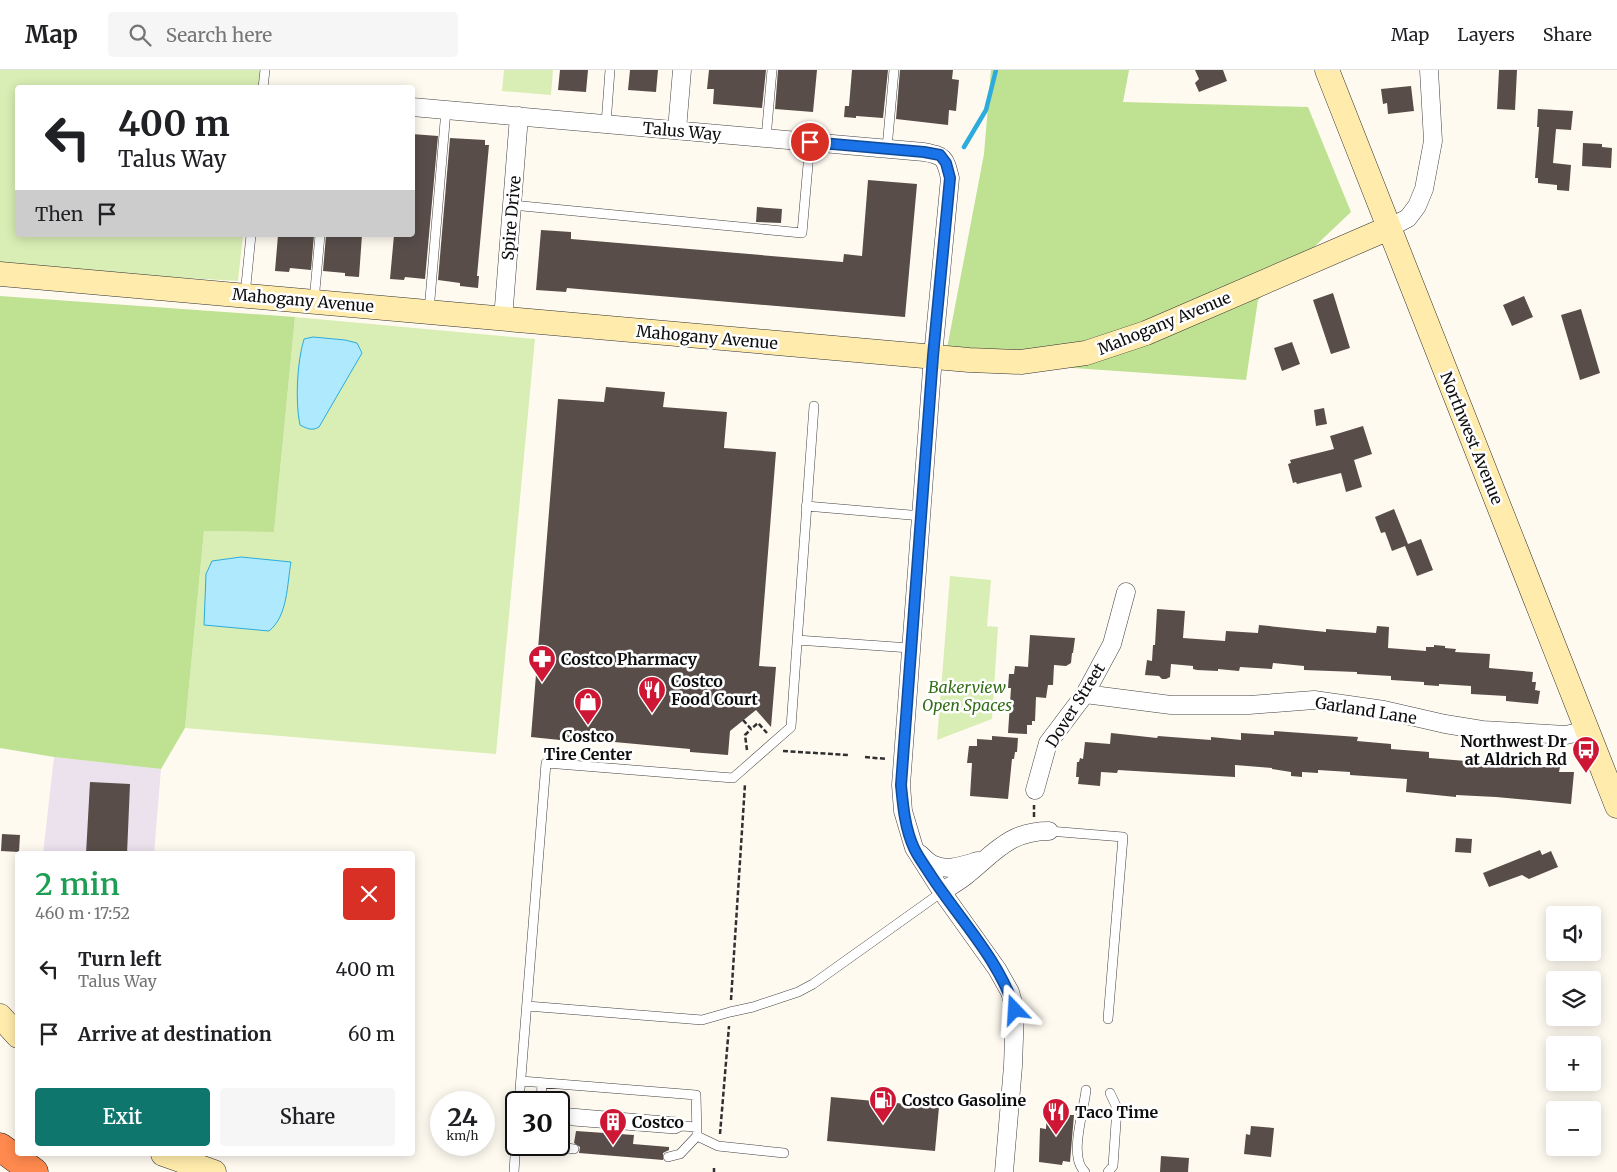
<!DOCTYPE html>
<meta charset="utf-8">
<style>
:root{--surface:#fff;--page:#f6f6f6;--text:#202124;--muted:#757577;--line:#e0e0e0;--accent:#0f766e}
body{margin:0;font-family:Merriweather,serif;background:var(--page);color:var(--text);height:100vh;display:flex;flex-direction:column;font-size:19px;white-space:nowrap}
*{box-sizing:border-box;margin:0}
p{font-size:16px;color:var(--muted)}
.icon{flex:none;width:28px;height:28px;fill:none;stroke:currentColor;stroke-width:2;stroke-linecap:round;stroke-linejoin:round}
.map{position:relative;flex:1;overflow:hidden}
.side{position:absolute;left:15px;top:781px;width:400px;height:305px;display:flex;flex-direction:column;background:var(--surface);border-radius:5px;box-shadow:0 2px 12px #0003}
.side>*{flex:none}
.hud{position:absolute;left:15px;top:15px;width:400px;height:152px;border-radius:5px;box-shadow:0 2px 12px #0003;background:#fff;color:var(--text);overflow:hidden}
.fabs{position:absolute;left:1546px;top:836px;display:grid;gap:10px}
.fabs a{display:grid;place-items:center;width:55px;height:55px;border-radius:5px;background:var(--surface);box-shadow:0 2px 12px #0003;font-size:25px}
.speed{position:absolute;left:430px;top:1021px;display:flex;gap:10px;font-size:25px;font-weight:700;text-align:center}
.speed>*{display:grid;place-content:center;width:65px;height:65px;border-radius:50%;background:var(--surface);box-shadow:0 2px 12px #0003;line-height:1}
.speed small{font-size:12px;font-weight:400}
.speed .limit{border:2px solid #111;border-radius:8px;background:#fff;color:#111}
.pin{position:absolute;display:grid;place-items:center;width:42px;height:42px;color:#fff;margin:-21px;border:2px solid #fff;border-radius:50%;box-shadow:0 1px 5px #0007}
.me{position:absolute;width:55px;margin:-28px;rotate:340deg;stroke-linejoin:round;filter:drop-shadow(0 0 4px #0008)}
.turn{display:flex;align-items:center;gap:18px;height:105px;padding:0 20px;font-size:22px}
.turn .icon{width:65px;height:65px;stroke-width:2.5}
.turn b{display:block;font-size:35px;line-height:42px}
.then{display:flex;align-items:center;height:48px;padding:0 20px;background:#0003;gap:10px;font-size:19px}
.round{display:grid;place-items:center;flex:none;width:52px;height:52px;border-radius:5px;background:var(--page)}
.headline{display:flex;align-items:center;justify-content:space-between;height:85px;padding:0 20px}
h1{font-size:30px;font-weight:600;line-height:38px;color:#1e9e55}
.cta{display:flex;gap:10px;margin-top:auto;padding:10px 20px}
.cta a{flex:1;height:58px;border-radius:5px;background:var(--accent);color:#fff;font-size:20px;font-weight:600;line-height:58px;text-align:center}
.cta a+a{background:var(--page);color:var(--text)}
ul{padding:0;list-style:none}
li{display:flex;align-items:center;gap:15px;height:65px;padding:0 20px}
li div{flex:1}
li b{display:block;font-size:19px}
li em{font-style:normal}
header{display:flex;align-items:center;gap:30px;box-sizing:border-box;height:70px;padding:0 25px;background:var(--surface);border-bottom:1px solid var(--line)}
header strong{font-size:24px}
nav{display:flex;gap:28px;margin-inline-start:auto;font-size:18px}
.search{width:350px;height:45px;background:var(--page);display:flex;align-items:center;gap:12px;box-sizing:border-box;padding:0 18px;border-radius:5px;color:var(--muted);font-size:19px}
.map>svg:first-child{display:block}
.industrial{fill:#ebe2ee}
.green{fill:#d9eeb4}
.forest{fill:#bfe192}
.water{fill:#aee9fd;stroke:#2dabdc}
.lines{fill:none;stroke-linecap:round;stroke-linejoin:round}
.stream{stroke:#2dabdc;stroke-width:4.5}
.building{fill:#584d49}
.lane-casing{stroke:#414141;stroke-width:10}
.street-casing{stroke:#414141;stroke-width:19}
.secondary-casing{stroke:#303030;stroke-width:25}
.highway-casing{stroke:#1f1f1f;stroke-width:29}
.path{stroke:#303030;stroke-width:2.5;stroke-dasharray:5 2.5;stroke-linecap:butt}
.lane{stroke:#fff;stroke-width:9}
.street{stroke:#fff;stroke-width:18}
.secondary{stroke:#ffebab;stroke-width:24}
.highway{stroke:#ff894e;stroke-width:28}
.route-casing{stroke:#114b97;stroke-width:12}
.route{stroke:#1a73e8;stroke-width:9}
.labels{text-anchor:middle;stroke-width:5;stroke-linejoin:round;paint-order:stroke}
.street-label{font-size:16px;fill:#0e0e0e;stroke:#fff}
.poi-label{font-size:16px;font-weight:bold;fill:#0e0e0e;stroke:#fff;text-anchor:start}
.park-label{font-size:16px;font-style:italic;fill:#336e17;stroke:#fff}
</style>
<header>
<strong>Map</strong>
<div class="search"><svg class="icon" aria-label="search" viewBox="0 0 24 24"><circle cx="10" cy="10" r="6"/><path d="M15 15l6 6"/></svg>Search here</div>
<nav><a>Map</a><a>Layers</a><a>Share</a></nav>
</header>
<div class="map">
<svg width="1617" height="1102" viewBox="0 0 1617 1102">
<rect width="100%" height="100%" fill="#fffaf0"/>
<path class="industrial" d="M54,687L161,699L154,784H43Z"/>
<path class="green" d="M0,0H261L259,17L18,18V165H243L238,211L0,197Z
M504,0H553L551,25L502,21Z
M295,247L535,269L496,684L185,658L204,461L274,462Z
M950,506L991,510L987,556L998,557L992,649L937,670Z"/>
<path class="forest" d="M991,0H1129L1123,32L1308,37L1351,142L1258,230L1246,310L945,289L984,84Z
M0,226L295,247L274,462L204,461L185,658L161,699L54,687L0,678Z"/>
<path class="water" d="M313,267L345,270L357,273L362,283L319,357C312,361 308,359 300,355C295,332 297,292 304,269Z
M241,487L291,492C287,514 288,546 269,561L204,555L206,504L212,491Z"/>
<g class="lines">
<path class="stream" d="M964,77L986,40L996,0"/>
</g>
<path class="building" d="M560,0H588L586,22L558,20Z
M630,0H658L656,22L628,20Z
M709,0H766L762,38L713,34L714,19H707Z
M778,0H817L813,42L775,39Z
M852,0H888L883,48L856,46V48L844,47L845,36H849Z
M900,0H953L952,9L959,10L956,41L949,40L948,55L896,49Z
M1195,0H1223L1227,11L1199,22L1195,13L1199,9Z
M1499,0H1517L1515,40L1497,39Z
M1411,16L1414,41L1388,44L1387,33L1383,34L1381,19Z
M1538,39L1573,41L1571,60L1556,59L1553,93L1571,95L1569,121L1557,120V115L1538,113V108H1535L1539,57H1537Z
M412,64L438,66L425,209L405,207L404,210L390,209L394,165H412Z
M450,68L485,70V75H489L477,206H479L478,218L460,216V213L438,210Z
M1583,73L1602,74V77L1612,78L1611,98L1582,96Z
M868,110L917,114L905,247L567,218L566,222L536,220L541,160L571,162V169L843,192L844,184L862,186Z
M757,137L782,139L781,153L756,152Z
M278,165H314L311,200L290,198L289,202L275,201Z
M326,165H362L359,207L345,206V203L323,201Z
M1333,223L1350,278L1331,284L1313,230Z
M1524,226L1533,247L1512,256L1503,235Z
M1581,239L1600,303L1580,310L1561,245Z
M1292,272L1300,294L1282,301L1274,278Z
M606,317L665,322L663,337L727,342L724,378L776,382L759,596L776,597L771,657L756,640L730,661L728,685L690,682V679L560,667V670L531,667L558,329L604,332Z
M1324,338L1327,354L1316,356L1314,340Z
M1363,356L1372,384L1354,390L1362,417L1346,422L1341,403L1297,414L1296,412L1293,413L1288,394L1291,393L1290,390L1334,379L1330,366Z
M1394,439L1408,474L1421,469L1433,500L1417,506L1405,476L1392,481L1385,462L1381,463L1375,447Z
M1157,539L1185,541L1183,568L1225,571L1226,561L1258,563L1259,555L1326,562V559L1376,563L1377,556L1389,557L1388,578L1426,581V577H1434V575L1445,576V578L1456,579L1455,582L1490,584L1489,598L1533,602L1532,612H1536L1535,620L1540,621L1538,634L1506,631V626L1471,624V616L1439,614V616L1424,615V612L1391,610V606L1357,604V602L1304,600V596L1273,593L1272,599L1240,597L1239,601L1218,599V601L1197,600L1193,599V596L1171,594L1170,607L1166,609H1162L1159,606L1145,605L1147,590L1152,591L1153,575H1155Z
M1030,565L1075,568L1073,583H1072L1071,593L1066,596L1054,595L1053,615H1048L1046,628L1036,627L1035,651H1032V655H1027V664L1008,663L1011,618H1008L1009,604H1014L1015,596L1028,597Z
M1274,661L1358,667L1357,671L1391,674V679L1429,682V688L1491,693V691L1542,697H1560L1559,702H1574L1571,734L1496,727L1456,725V727L1406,722L1407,709L1350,705V702L1318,700V703L1302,702V707L1291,706V702L1272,699V698L1235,695V707L1118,700L1117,703L1101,702L1100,716L1078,714L1079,707H1076L1077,692H1079L1080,688L1083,689L1085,672L1110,674L1111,663L1157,668L1158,666L1211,670V667L1241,670V663L1274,665Z
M992,666L1018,668L1017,682H1015L1014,689H1012L1008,729L970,726L972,693H967L969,676H977V669L992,670Z
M90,712L130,714L127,784H86Z
M2,764L20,765L19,782L1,781Z
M1456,768L1472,769L1471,783L1455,782Z
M1540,780L1542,785L1551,781L1558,797L1529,809L1522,805L1489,817L1483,803Z
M831,1027L939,1037L935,1081L827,1071Z
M1052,1041L1066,1042V1045H1074L1070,1092L1063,1091L1062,1095L1039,1092L1040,1058L1046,1059L1047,1043H1052Z
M1251,1056L1274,1058L1271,1087L1244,1084L1246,1064L1250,1065Z
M576,1061L634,1065L633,1074L669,1077V1080L663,1083V1090L579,1083L580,1077L574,1073Z
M1161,1086L1189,1088L1188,1102H1160Z"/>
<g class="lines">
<defs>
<path id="lane" d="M263,18L265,0
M606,54L610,0
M766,68L772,0
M887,78L894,0
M512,135L802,163L810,72
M245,225L251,165
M314,231L320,165
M429,241L446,40
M806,436L922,446
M797,570L910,578
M1049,761L1123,767L1108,949
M527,936L702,950L730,942L753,937L798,922L813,914L942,822
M521,1011L696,1025L697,1066L718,1076L784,1083
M519,1032L546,693L733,708L791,657L814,336
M541,1032L542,1013
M559,1042L676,1052L681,1056L697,1057
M563,1043L573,1051L675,1059L681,1056
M545,1075L574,1079
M668,1087L680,1084L697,1066
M514,1102L516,1070
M1085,1102C1068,1087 1084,1041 1086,1020
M1108,1102L1113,1096L1117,1038L1110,1023"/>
<path id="street" d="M412,37L924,82C945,86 945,88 950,108L933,286L901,715L903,741L914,778L942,822L997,899L1010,922L1015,940L1013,996L1004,1102
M677,60L682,0
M1389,158L1408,148L1417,136L1424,119L1433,71L1429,0
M503,249L519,46
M1085,624L1171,635H1249L1314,630L1384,640L1445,654L1482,660L1566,665L1587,660
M1035,720L1048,673L1085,624L1112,574L1126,522
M920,784C923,787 928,792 932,794C946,802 964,795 978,791
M942,822C950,816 960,811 968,804C995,782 1010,761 1049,761"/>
<path id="secondary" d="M1327,0L1617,736
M0,204L969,290L1021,292L1086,283L1146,263L1389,158
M0,946L18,966
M163,1084L214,1102"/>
<path id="highway" d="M0,1077L34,1102"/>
</defs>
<use href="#lane" class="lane-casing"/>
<use href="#street" class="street-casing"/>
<use href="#secondary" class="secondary-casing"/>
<use href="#highway" class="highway-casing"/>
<path class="path" d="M743,650L751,659L758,653L767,663
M747,680L745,665L751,659
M783,681L848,685
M865,687L887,689
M1034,747V735
M731,930L745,714
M720,1064L729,956
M714,1102V1098"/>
<use href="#lane" class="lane"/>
<use href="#street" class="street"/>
<use href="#secondary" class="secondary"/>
<use href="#highway" class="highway"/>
</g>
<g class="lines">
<defs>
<path id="route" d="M810,72L924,82L940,85L946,93L950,108L933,286L901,715C903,736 905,759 914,778C918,787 925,796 930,804C959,849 999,889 1015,940"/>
</defs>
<use href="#route" class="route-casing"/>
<use href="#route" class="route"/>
</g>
<defs>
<symbol id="pharmacy-pin" viewBox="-11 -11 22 30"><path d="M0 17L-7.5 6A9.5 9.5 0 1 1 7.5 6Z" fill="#ce1735" stroke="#fff"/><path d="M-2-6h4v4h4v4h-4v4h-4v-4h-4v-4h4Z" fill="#fff"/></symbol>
<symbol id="restaurant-pin" viewBox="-11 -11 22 30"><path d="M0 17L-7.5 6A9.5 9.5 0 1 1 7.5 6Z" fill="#ce1735" stroke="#fff"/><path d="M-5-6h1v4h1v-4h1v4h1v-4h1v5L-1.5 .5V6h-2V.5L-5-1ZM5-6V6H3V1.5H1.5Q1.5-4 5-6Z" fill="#fff"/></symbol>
<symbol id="shop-pin" viewBox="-11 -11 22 30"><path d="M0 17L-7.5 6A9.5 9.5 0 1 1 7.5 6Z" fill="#ce1735" stroke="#fff"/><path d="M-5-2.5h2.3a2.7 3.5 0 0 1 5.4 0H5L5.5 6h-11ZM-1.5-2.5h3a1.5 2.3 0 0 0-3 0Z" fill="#fff"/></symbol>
<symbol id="bus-pin" viewBox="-11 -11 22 30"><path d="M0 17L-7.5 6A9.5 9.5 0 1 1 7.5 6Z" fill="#ce1735" stroke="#fff"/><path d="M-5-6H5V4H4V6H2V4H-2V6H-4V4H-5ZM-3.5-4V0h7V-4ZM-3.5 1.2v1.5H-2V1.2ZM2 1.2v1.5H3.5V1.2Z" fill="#fff"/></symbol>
<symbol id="fuel-pin" viewBox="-11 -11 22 30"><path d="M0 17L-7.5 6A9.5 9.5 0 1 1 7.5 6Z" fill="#ce1735" stroke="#fff"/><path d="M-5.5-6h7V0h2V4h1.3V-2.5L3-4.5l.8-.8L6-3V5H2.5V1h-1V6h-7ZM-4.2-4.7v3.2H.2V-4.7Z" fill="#fff"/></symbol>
<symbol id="building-pin" viewBox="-11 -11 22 30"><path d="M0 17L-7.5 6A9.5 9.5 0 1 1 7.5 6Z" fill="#ce1735" stroke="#fff"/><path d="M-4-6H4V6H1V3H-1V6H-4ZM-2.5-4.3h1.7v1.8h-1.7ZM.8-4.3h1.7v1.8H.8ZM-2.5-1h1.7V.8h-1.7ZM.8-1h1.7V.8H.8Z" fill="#fff"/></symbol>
</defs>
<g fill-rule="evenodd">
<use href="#pharmacy-pin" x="526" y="573" width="32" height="43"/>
<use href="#restaurant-pin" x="636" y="604" width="32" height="43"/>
<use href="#shop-pin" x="572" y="616" width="32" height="43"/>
<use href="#bus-pin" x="1570" y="664" width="32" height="43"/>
<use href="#fuel-pin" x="867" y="1014" width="32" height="43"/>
<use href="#restaurant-pin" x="1040" y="1026" width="32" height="43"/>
<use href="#building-pin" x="597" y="1036" width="32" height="43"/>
</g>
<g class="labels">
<g class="street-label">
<text transform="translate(682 61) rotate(5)" y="6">Talus Way</text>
<text transform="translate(511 148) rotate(-85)" y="6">Spire Drive</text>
<text transform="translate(303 230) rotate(5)" y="6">Mahogany Avenue</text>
<text transform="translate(1164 253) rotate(-22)" y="6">Mahogany Avenue</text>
<text transform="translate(707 267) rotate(5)" y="6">Mahogany Avenue</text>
<text transform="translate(1472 368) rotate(68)" y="6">Northwest Avenue</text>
<text transform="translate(1075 635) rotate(-58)" y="6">Dover Street</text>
<text transform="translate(1366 640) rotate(9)" y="6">Garland Lane</text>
</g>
<g class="poi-label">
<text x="561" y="595">Costco Pharmacy</text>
<text x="671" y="617">Costco<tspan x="671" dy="18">Food Court</tspan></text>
<text x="588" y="672" text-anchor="middle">Costco<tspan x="588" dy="18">Tire Center</tspan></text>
<text x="1567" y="677" text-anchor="end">Northwest Dr<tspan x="1567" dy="18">at Aldrich Rd</tspan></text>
<text x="902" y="1036">Costco Gasoline</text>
<text x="1075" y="1048">Taco Time</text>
<text x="632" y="1058">Costco</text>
</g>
<g class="park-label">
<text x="967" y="623">Bakerview<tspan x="967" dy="18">Open Spaces</tspan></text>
</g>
</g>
</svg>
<div class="fabs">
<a><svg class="icon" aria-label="sound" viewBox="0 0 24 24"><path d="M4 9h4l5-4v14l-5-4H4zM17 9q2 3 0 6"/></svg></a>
<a><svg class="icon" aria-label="layers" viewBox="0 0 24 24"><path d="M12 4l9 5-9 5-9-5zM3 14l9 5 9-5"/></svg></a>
<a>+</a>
<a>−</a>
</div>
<div class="speed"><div>24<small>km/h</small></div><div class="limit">30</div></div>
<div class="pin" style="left:810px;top:72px;background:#d93025"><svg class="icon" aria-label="arrive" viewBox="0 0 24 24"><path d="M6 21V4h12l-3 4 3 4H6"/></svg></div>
<svg class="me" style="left:1015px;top:940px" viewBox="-20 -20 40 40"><path d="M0-17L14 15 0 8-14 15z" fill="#1a73e8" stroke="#fff" stroke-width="4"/></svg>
<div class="hud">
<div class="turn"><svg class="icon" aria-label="left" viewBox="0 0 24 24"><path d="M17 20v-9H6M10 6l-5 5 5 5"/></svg><div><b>400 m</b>Talus Way</div></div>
<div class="then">Then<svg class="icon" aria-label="arrive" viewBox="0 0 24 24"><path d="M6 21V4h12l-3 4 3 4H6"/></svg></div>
</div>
<section class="side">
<div class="headline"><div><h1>2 min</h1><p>460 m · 17:52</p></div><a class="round" style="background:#d93025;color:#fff"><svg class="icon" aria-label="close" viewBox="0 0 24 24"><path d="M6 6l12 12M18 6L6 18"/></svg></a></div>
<ul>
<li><svg class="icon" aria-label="left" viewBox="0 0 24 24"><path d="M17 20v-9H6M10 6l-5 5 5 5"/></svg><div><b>Turn left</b><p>Talus Way</p></div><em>400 m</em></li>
<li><svg class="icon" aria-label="arrive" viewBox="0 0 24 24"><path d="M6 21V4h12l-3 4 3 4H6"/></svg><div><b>Arrive at destination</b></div><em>60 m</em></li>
</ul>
<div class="cta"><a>Exit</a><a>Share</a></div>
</section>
</div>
